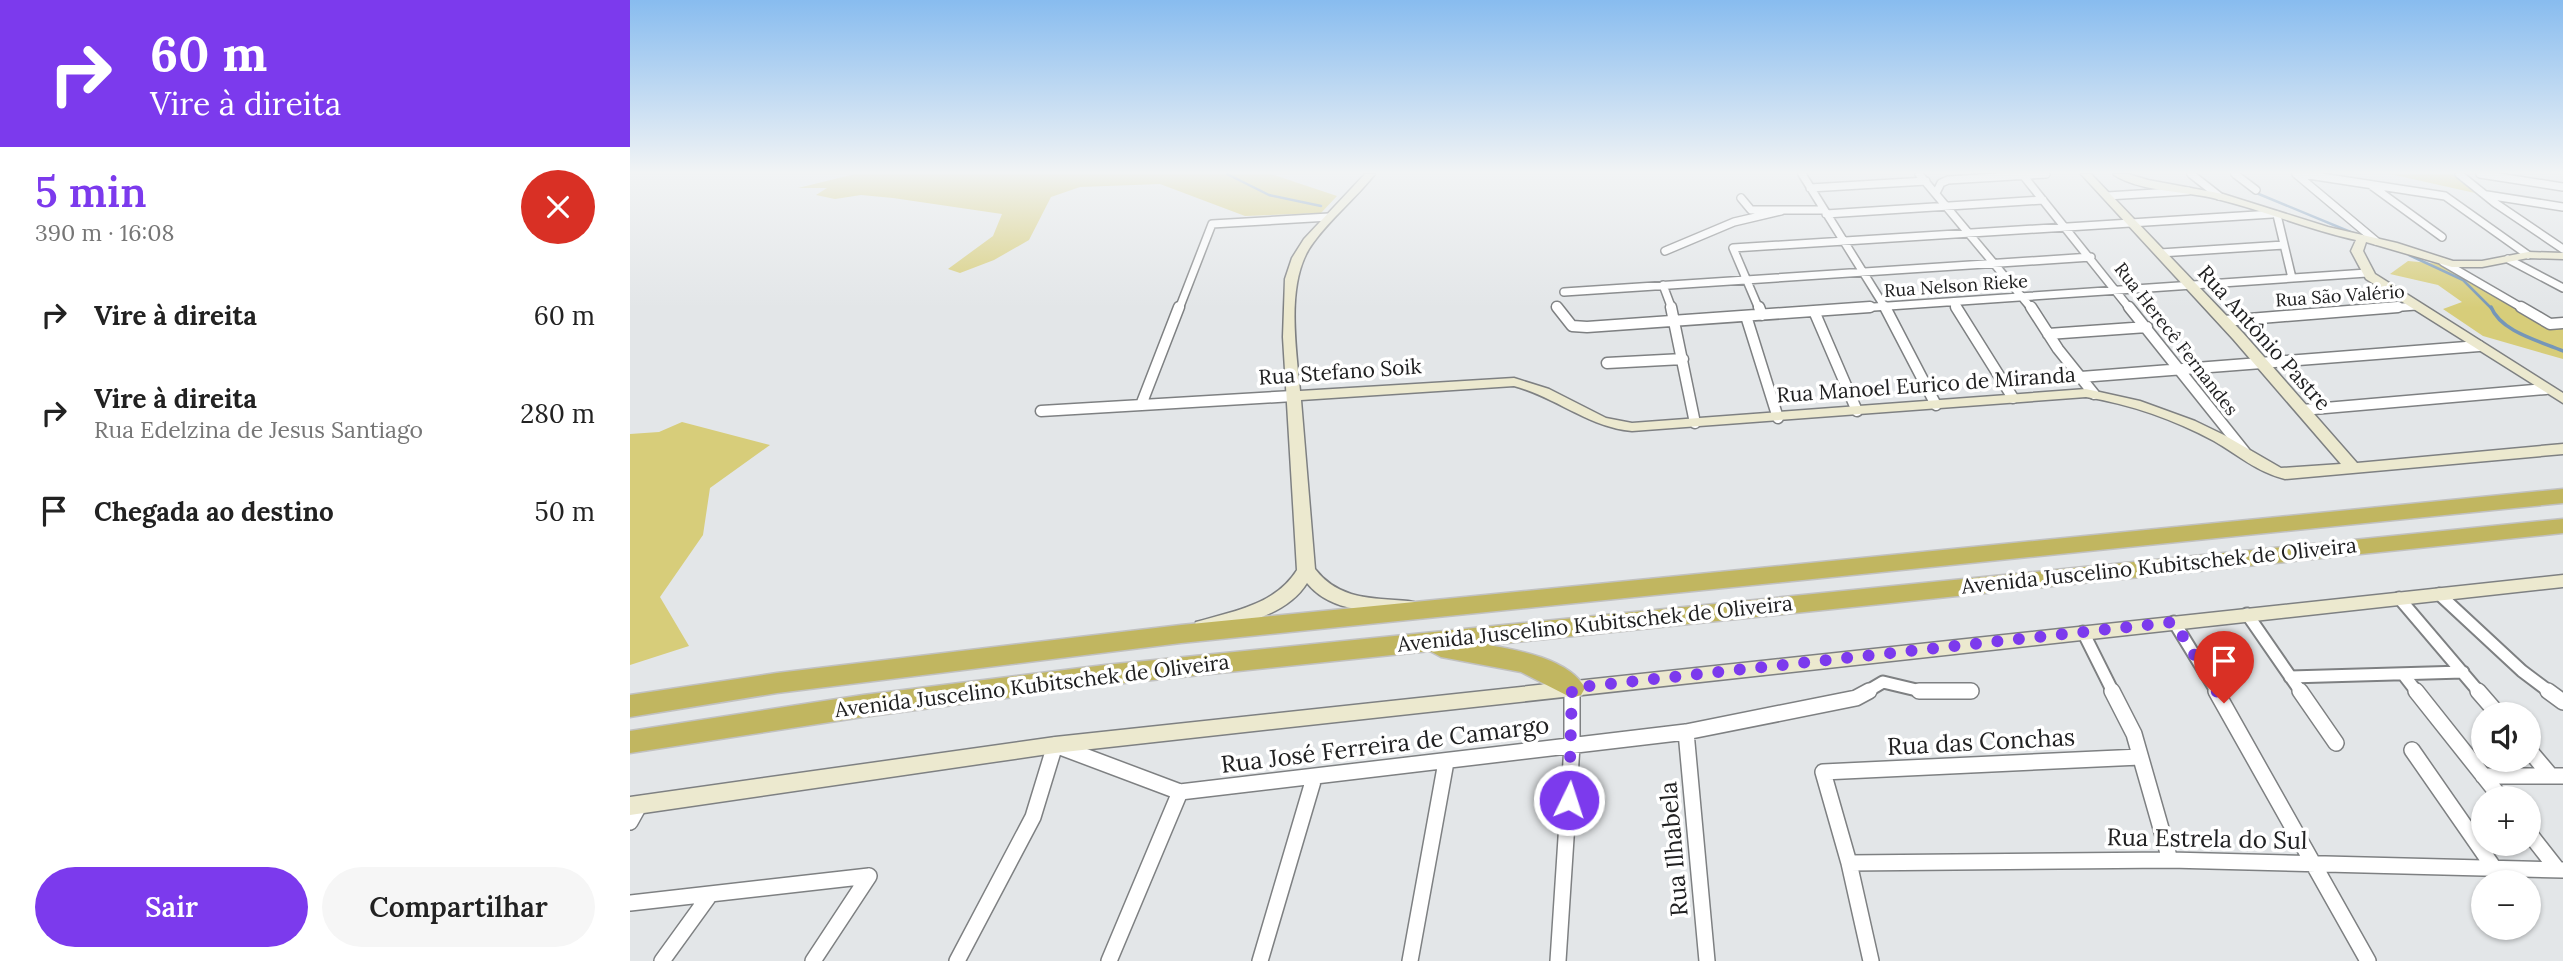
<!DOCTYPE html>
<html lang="pt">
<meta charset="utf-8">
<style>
:root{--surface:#fff;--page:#f6f6f6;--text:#222;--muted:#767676;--accent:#7c3aed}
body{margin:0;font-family:Lora,serif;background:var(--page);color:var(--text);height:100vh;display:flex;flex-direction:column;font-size:26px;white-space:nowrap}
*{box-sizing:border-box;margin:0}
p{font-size:23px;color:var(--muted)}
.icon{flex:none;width:38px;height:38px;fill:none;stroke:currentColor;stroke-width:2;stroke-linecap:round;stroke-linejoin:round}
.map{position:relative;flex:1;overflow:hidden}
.details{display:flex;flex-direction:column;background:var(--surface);width:630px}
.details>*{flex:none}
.banner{background:#7c3aed;color:#fff;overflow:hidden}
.buttons{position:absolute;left:1841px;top:702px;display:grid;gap:14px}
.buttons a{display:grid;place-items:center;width:70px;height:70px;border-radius:50%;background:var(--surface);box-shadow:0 2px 5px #0004;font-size:35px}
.pin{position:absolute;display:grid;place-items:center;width:60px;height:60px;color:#fff;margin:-72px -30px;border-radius:50% 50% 50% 0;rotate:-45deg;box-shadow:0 0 7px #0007}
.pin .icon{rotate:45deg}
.me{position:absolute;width:77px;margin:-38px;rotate:4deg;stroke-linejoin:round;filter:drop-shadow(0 0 5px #0008)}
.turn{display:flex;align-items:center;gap:24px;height:147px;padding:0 35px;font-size:32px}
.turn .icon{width:91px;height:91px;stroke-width:2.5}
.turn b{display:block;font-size:49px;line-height:60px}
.round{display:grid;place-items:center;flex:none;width:74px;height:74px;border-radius:37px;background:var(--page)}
.summary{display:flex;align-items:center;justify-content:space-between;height:119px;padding:0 35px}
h1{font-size:42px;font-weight:600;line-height:52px;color:var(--accent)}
.cta{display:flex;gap:14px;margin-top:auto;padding:14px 35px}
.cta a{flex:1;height:80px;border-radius:42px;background:var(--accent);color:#fff;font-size:28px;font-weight:600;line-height:80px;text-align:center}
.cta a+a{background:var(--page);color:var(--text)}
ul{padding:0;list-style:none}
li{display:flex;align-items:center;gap:21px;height:98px;padding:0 35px}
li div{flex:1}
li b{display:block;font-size:26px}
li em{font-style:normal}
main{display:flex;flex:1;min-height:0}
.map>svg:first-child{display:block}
.green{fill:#d7cd7a}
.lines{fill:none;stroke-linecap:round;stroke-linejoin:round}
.stream-far1{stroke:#7596b8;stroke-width:2.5}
.stream{stroke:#7596b8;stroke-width:3.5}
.street-far3-casing{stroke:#7e8082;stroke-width:10}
.street-far2-casing{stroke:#7e8082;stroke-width:13}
.street-far1-casing{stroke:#7e8082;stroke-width:15}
.street-casing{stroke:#7e8082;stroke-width:18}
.secondary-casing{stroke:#7e8082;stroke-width:3}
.highway-casing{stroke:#c1c1c1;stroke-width:3}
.street-far3{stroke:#fff;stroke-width:7}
.street-far2{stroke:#fff;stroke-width:10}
.street-far1{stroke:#fff;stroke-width:11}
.street{stroke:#fff;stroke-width:15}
.secondary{fill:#ece9cf;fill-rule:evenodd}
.highway{fill:#c1b660;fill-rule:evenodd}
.route{stroke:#7c3aed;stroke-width:12;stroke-dasharray:0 21.6}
.labels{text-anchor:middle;stroke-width:7;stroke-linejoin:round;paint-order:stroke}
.far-street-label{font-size:18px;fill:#202021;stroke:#fff}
.street-label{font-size:21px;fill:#202021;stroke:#fff}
.near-street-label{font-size:24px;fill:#202021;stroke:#fff}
</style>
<main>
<section class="details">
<div class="banner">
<div class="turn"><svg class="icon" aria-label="right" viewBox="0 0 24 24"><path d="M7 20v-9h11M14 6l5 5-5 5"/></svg><div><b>60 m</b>Vire à direita</div></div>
</div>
<div class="summary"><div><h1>5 min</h1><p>390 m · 16:08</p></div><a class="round" style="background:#d93025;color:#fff"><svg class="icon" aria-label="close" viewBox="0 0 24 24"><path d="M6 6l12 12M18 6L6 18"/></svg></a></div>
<ul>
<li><svg class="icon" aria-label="right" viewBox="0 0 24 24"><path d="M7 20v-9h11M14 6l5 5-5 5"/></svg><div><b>Vire à direita</b></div><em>60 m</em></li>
<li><svg class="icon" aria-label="right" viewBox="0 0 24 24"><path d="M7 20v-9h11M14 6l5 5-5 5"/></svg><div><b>Vire à direita</b><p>Rua Edelzina de Jesus Santiago</p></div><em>280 m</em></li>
<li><svg class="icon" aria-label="arrive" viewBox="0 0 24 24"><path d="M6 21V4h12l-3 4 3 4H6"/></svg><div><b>Chegada ao destino</b></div><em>50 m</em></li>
</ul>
<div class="cta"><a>Sair</a><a>Compartilhar</a></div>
</section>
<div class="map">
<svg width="1933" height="961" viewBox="0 0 1933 961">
<rect width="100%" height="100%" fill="#e3e6e8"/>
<path class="green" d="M225,174H641L707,196L691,213L615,216L530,184L450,187L421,197L399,240L364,260L330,273L318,269L363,236L372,214L263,198L231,195L205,199L186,195L197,188H168Z
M1760,174H1822L1845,193Z
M1778,261L1811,264L1933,326V359L1853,336L1813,309L1832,302L1808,285L1760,274Z
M52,422L140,445L80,488L73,535L30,597L59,646L0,665V434L29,432Z"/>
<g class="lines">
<path class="stream-far1" d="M597,174L639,195L691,206
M1624,192L1723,233
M1779,255L1833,280L1862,309"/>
<path class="stream" d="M1861,307C1871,332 1910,341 1933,351"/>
<defs>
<path id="street-far3" d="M1172,174L1256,309
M1289,174L1402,309
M1392,174L1500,309
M1561,174L1589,196
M1605,174L1626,190
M1666,174L1746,241
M1672,174L1815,196L1898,255
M1829,174L1865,203L1933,249
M1850,174L1933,187
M1742,186L1812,237
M1180,188L1296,181
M1306,193L1311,183L1318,180L1416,174
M1857,195L1933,207
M1477,196L1558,191
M1111,198L1121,210H1193
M1196,214L1413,200
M1647,215L1662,278
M1035,251L1104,222L1151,211
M1530,253L1654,245
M1878,259L1933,288
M1813,262L1894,309
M1033,285L1042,309
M934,292L1461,257
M1323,302L1327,309
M926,306L929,309
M549,309L582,224L699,217
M1129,309L1103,248L1642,214
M1215,309L1737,273
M1746,309L1786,306"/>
<path id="street-far2" d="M927,307L942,326L957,327L1240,307
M1041,307L1065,423
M1129,307L1132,315
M1255,307L1306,405
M1326,307L1383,398
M1401,307L1428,349L1464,394
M1499,307L1615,452
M1891,307L1920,324L1933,323
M1184,311L1227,411
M1116,316L1148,418
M1594,321L1768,307
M1418,334L1517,327
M977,363L1053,359
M1451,377L1849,346
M511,405L549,307
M1672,410L1916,389
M411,411L663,396"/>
<path id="street-far1" d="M1809,594L1892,671L1920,692
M1769,598L1849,692
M1617,614L1671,692
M1544,622L1587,692
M1453,632L1483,692
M1773,674L1787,692
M1660,677L1833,672
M942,688V692
M1236,692L1253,682L1295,692L1341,691"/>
<path id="street" d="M1289,691H1341
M1482,691L1504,734L1540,860
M1586,691L1738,961
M1670,691L1706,743
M1786,691L1871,798
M1848,691L1868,714
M1918,691L1933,702
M1056,732L1077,961
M1782,750L1864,868
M1899,750L1921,776
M1853,776H1933
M0,822L10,804
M1899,833L1928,870
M1219,863L1540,860L1933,870
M0,903L239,876
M32,961L79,896
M183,961L239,876
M327,961L403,817L425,745L550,792L1056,732L1226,698L1239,691
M479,961L550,792
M630,961L684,778
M780,961L816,762
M928,961L942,746V691
M1241,961L1219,863L1193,772L1510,757"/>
<path id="secondary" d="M735,174H745C726,198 701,218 683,243C655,280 666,347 670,391L884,378L919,389L976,418L1002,423L1456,389L1510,401L1565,421L1594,435L1651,468L1711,464L1603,339L1451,174H1461L1613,333L1727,463L1933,444V454L1655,479C1627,472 1608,455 1584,441C1545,420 1500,404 1456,397L1002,431C958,427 926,397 884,386L671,400L685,569C709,600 742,598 778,601L784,602L787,607L784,612L778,613C743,611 701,613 677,583C656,617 608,624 573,634L566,632L564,627L566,622C604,611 645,605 667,570L653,337L655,279L662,258L674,239Z
M1483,174H1498L1518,180L1593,194L1698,227L1767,243L1823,261H1852L1898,252L1933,253V259L1898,258L1852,267H1822L1736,242L1733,251L1745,274L1933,393V403L1736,279L1721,251L1726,240C1678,230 1634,210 1587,199C1557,191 1508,192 1483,174Z
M1933,575V587L425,753L0,815V797L425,737Z"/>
<path id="highway" d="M1933,489V503L551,643L147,693L0,717V695L147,673L551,625Z
M1933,519V533L858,645C888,650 939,659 955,688L951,695L942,698L891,672L811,657L800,651L475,685L233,717L0,753V731L233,695L475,665Z"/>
</defs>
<use href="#street-far3" class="street-far3-casing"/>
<use href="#street-far2" class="street-far2-casing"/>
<use href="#street-far1" class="street-far1-casing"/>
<use href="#street" class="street-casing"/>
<use href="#secondary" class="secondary-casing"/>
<use href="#highway" class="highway-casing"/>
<use href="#street-far3" class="street-far3"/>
<use href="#street-far2" class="street-far2"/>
<use href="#street-far1" class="street-far1"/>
<use href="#street" class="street"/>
<use href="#secondary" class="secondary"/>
<use href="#highway" class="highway"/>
</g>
<linearGradient id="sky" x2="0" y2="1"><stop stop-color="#88bcef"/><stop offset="0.56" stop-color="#f2f4f5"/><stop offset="1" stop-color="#f2f4f5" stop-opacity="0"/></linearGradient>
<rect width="1933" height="308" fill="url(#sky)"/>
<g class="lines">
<path class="route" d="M939,800L942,688L1544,622L1594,703"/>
</g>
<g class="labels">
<g class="far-street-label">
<text transform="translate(1326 286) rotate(-4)" y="6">Rua Nelson Rieke</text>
<text transform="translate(1710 296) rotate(-4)" y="6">Rua São Valério</text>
<text transform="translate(1546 339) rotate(52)" y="6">Rua Herecê Fernandes</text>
</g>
<g class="street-label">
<text transform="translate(1634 338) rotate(48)" y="7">Rua Antônio Pastre</text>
<text transform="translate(710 372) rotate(-4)" y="7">Rua Stefano Soik</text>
<text transform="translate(1296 385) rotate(-4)" y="7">Rua Manoel Eurico de Miranda</text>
<text transform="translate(1529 566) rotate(-6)" y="7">Avenida Juscelino Kubitschek de Oliveira</text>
<text transform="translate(965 624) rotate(-6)" y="7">Avenida Juscelino Kubitschek de Oliveira</text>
<text transform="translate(402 686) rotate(-7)" y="7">Avenida Juscelino Kubitschek de Oliveira</text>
</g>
<g class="near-street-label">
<text transform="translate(1351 742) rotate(-3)" y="8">Rua das Conchas</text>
<text transform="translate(755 745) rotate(-7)" y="8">Rua José Ferreira de Camargo</text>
<text transform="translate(1577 839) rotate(1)" y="8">Rua Estrela do Sul</text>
<text transform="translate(1044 849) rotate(-95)" y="8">Rua Ilhabela</text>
</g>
</g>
</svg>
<div class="buttons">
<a><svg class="icon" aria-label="sound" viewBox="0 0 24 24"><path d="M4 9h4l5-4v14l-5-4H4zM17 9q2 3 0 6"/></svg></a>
<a>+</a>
<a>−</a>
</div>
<div class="pin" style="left:1594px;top:703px;background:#d93025"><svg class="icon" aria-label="arrive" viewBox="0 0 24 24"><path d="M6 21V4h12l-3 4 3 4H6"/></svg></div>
<svg class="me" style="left:939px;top:800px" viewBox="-20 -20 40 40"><circle r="17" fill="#7c3aed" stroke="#fff" stroke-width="3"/><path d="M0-11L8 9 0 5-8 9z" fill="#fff"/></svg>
</div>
</main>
